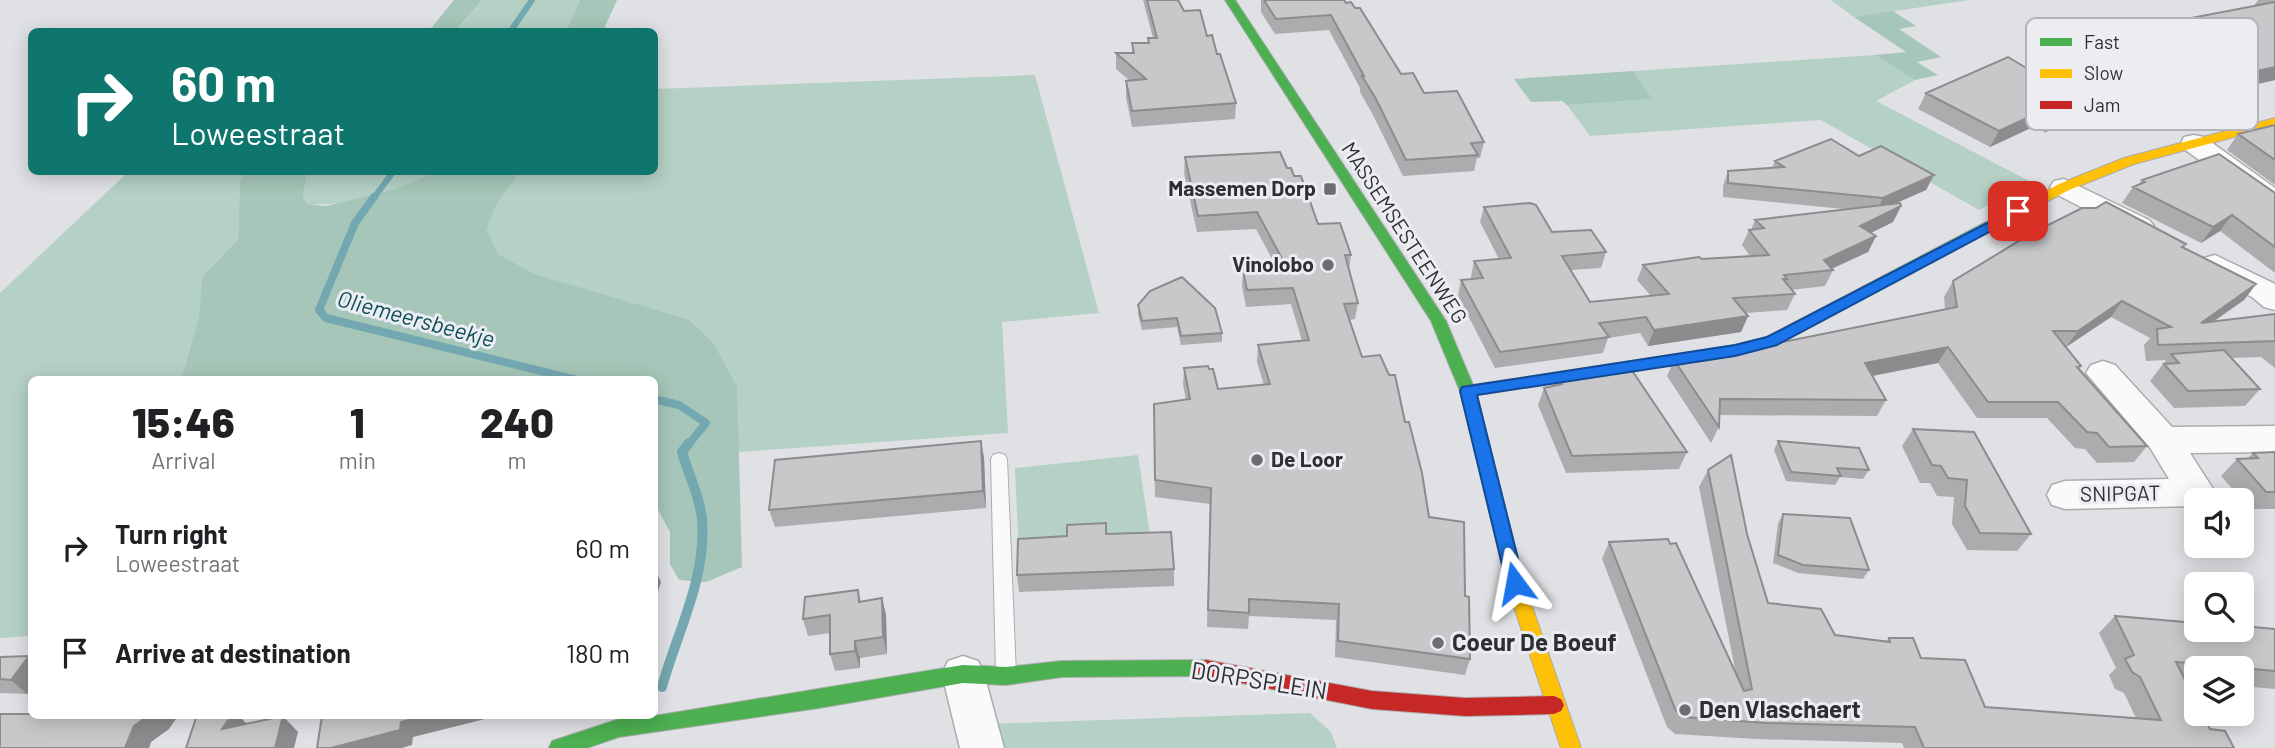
<!DOCTYPE html>
<style>
:root{--surface:#fff;--page:#f2f2f2;--text:#202124;--muted:#757577}
body{margin:0;font-family:Barlow,sans-serif;background:var(--page);color:var(--text);height:100vh;display:flex;flex-direction:column;font-size:26px;white-space:nowrap}
*{box-sizing:border-box;margin:0}
p{font-size:23px;color:var(--muted)}
.icon{flex:none;width:38px;height:38px;fill:none;stroke:currentColor;stroke-width:2;stroke-linecap:round;stroke-linejoin:round}
.map{position:relative;flex:1;overflow:hidden}
.sheet{position:absolute;left:28px;top:376px;width:630px;height:343px;display:flex;flex-direction:column;background:var(--surface);border-radius:10px;box-shadow:0 4px 18px #0003}
.sheet>*{flex:none}
.hud{position:absolute;left:28px;top:28px;width:630px;height:147px;border-radius:10px;box-shadow:0 4px 18px #0003;background:#0f766e;color:#fff;overflow:hidden}
.controls{position:absolute;left:2184px;top:488px;display:grid;gap:14px}
.controls a{display:grid;place-items:center;width:70px;height:70px;border-radius:10px;background:var(--surface);box-shadow:0 4px 18px #0003;font-size:35px}
.pin{position:absolute;display:grid;place-items:center;width:60px;height:60px;color:#fff;margin:-30px;border-radius:14px;box-shadow:0 4px 10px #0006}
.me{position:absolute;width:77px;margin:-38px;rotate:347deg;stroke-linejoin:round;filter:drop-shadow(0 0 5px #0008)}
.turn{display:flex;align-items:center;gap:24px;height:147px;padding:0 28px;font-size:32px}
.turn .icon{width:91px;height:91px;stroke-width:2.5}
.turn b{display:block;font-size:49px;line-height:60px}
.eta{display:flex;justify-content:space-evenly;align-items:center;height:119px;text-align:center}
.eta b{font-size:42px;font-weight:800;line-height:49px}
ul{padding:0;list-style:none}
li{display:flex;align-items:center;gap:21px;height:105px;padding:0 28px}
li div{flex:1}
li b{display:block;font-size:26px}
li em{font-style:normal}
.map>svg:first-child{display:block}
.green{fill:#b5d0c5}
.forest{fill:#a5c6b8}
.lines{fill:none;stroke-linecap:round;stroke-linejoin:round}
.stream-far2{stroke:#74a8b0;stroke-width:6}
.stream-far1{stroke:#74a8b0;stroke-width:8}
.stream{stroke:#74a8b0;stroke-width:10}
.lane-casing{stroke:#abacae;stroke-width:2}
.street-casing{stroke:#abacae;stroke-width:3}
.fast-casing{stroke:#abacae;stroke-width:2}
.slow-casing{stroke:#abacae;stroke-width:2}
.jam-casing{stroke:#abacae;stroke-width:2}
.lane{fill:#fafafb;fill-rule:evenodd}
.street{fill:#fafafb;fill-rule:evenodd}
.fast{fill:#4caf50;fill-rule:evenodd}
.slow{fill:#ffc107;fill-rule:evenodd}
.jam{fill:#c62828;fill-rule:evenodd}
.wall{fill:#acacaf}
.shaded-wall{fill:#8c8c8e}
.building{fill:#c8c8cb;stroke:#8c8c8e;stroke-width:2}
.route{fill:#1a73e8;stroke:#114b97;stroke-width:2}
.poi-dot{fill:#6c6d70;stroke:#ebedf3;stroke-width:2.5}
.labels{text-anchor:middle;stroke-width:6;stroke-linejoin:round;paint-order:stroke}
.poi-label{font-size:21px;font-weight:bold;fill:#2e2f31;stroke:#ebedf3;text-anchor:end}
.street-label{font-size:21px;fill:#2e2f31;stroke:#ebedf3}
.water-label{font-size:23px;font-style:italic;fill:#0f5058;stroke:#ebedf3}
.near-poi-label{font-size:24px;font-weight:bold;fill:#2e2f31;stroke:#ebedf3;text-anchor:start}
.near-street-label{font-size:24px;fill:#2e2f31;stroke:#ebedf3}
.key{fill:#ebedf3;stroke:#b2b4b9;stroke-width:2}
.key-label{font-size:19px;fill:#2e2f31}
</style>
<div class="map">
<svg width="2275" height="748" viewBox="0 0 2275 748">
<rect width="100%" height="100%" fill="#e0e1e4"/>
<path class="green" d="M482,0H580L566,31L456,32Z
M1831,0H1969L1854,17Z
M1875,55L1915,80L1876,101L2031,182L1979,210L1821,120L1590,136L1567,105L1651,99L1633,71Z
M1035,75L1099,313L1002,322L1008,433L738,452L737,386L713,342L689,321L535,274L498,254L487,230L496,205L520,172H654L655,89Z
M128,172H244L240,181L238,239L202,277L199,316L181,380H32L31,636L0,638V293Z
M307,172H438C400,190 350,207 307,204L303,197Z
M1138,455L1152,550L1019,557L1015,468Z
M1310,713L1331,732L1337,748H991L985,724Z"/>
<path class="forest" d="M454,0H482L456,31H429Z
M580,0H617L603,31H566Z
M1893,11L1916,26L1899,29L1941,57L1917,62L1938,75L1915,80L1875,55L1906,52L1854,17Z
M1633,71L1652,99L1567,105L1562,101L1531,102L1514,79Z
M244,172H307L303,197L307,204L326,206L364,197L393,190L438,172H520L496,205L487,230L498,254L535,274L689,320L713,342L737,386L742,567L706,582L679,580L670,564V532L655,504L654,380H181L199,316L202,277L238,239L240,181Z"/>
<g class="lines">
<path class="stream-far2" d="M510,32L532,0
M373,199L393,172"/>
<path class="stream-far1" d="M374,197L355,223L319,310L326,318L577,380
M654,399L679,405L706,423L688,445"/>
<path class="stream" d="M662,687C677,632 707,578 702,519C700,496 688,474 682,452L689,443"/>
<defs>
<path id="lane" d="M999,453L1005,455L1007,459L1016,674L1013,680L1006,683L999,680L996,674L991,459L993,455Z"/>
<path id="street" d="M2194,135L2204,137L2275,188V210L2265,207L2184,149L2181,143L2184,137Z
M2064,179L2149,220L2154,226L2149,232L2139,235L2129,232L2054,193L2050,187L2054,181Z
M2215,255L2275,284V310L2264,307L2252,297L2204,272L2200,265L2204,258Z
M2103,361L2115,365L2172,427L2275,426V452L2190,453L2215,492L2211,500H2196V506L2065,509L2052,505L2047,495L2052,485L2065,481L2169,479L2151,449L2086,373L2091,365Z
M963,656L978,661L984,674L1004,748H960L942,674L948,661Z"/>
<path id="fast" d="M1225,0H1235L1446,321L1473,385L1735,345L1767,337L1986,222L1991,221L1998,225L1777,345L1735,355L1477,395L1490,447L1488,451H1476L1474,447L1460,391L1431,321Z
M1206,660L1213,662L1216,668L1213,674L1206,676L1062,677L1006,685L963,683L819,708L619,737L587,748H549L552,741L619,719L654,716L963,665L1006,667L1062,661Z"/>
<path id="slow" d="M2275,118V126L2134,164L2069,190L1996,228L1991,229L1984,225L2059,184L2124,158Z
M1482,441L1488,443L1490,447L1524,583L1581,748H1561L1506,583L1474,447L1476,443Z"/>
<path id="jam" d="M1206,660L1372,691L1465,698L1554,696L1561,699L1564,705L1561,711L1554,714L1465,716L1372,709L1206,676L1199,674L1196,668L1199,662Z"/>
</defs>
<use href="#lane" class="lane-casing"/>
<use href="#street" class="street-casing"/>
<use href="#fast" class="fast-casing"/>
<use href="#slow" class="slow-casing"/>
<use href="#jam" class="jam-casing"/>
<use href="#lane" class="lane"/>
<use href="#street" class="street"/>
<use href="#fast" class="fast"/>
<use href="#slow" class="slow"/>
<use href="#jam" class="jam"/>
</g>
<path class="wall" d="M1143,0H1178L1184,11L1207,36L1217,54L1236,103L1235,119L1132,127L1126,97V81L1129,80L1116,69V53H1132V43H1148V38H1153Z
M1261,0H1344L1401,74L1484,142L1480,158H1477L1474,171L1403,176L1373,115L1360,92V88L1329,30L1275,34L1261,12Z
M2258,0H2275V80L2044,132L2035,126L1990,147L1918,109L1926,93L2033,72L2071,75L2119,65L2083,45L2092,30L2165,23L2254,6Z
M2275,125V185L2227,150L2238,134Z
M1859,156L1934,175L1926,190L1896,203L1901,206L1893,222L1871,233L1876,236L1868,252L1832,269L1833,270L1825,286L1791,290L1795,294L1787,310L1746,313L1748,316L1741,332L1648,346L1640,333L1608,338L1603,353L1495,368L1458,296L1461,280L1471,279V277L1474,261L1499,259L1480,222L1484,207L1606,252L1601,268L1571,270L1590,302L1651,296L1637,280L1643,265L1750,256L1742,245L1749,230H1751L1755,220L1844,209L1723,197V186L1728,171L1772,168L1775,161Z
M1185,157L1287,168L1318,224L1351,255L1349,269L1358,303L1355,319L1350,320L1362,357L1405,422L1429,517L1465,596L1470,659L1465,675L1335,657L1336,620L1249,616L1248,629L1207,627L1210,504L1155,497L1154,421L1186,400L1183,384L1184,368L1218,389L1264,385L1257,362L1258,345L1302,341L1291,304L1246,307L1242,286L1243,270L1277,268L1256,229L1197,232L1184,173Z
M2142,180L2275,193V273L2220,231L2201,243L2122,203L2133,187L2139,184Z
M2184,248L2256,284L2244,300L2213,322L2275,314V368L2261,357L2231,358L2260,389L2245,406L2174,408L2150,381L2166,360L2146,361L2144,345L2150,338L2111,317L2066,347L2081,366L2079,369L2147,446L2134,462L2097,463L2085,449L2075,448L2047,418H1977L1938,363L1872,376L1886,400L1877,416L1719,415V427L1711,443L1667,376L1674,360L1743,350L1945,309L1944,297L1953,281Z
M1138,305L1222,333V342L1181,345L1177,327L1142,330L1138,314Z
M1558,377L1687,452L1679,469L1566,473L1538,405L1544,388L1556,385Z
M1913,429L2031,534L2017,551L1967,550L1952,524L1954,497L1937,496L1930,483H1920L1902,446Z
M981,441L984,458L986,508L775,527L769,510Z
M1778,441L1869,470L1863,479L1840,477L1835,485L1786,481L1774,450Z
M2275,452V509H2250L2221,476L2237,459L2248,458L2253,453Z
M1708,470L1747,534L1768,603L1835,635L1886,641L1889,638L1921,658L1985,707L2136,718L2124,693L2115,689L2109,675L2116,668L2099,633L2115,616L2275,629V689L2242,686V668H2196V682L2185,681L2210,729L2234,748H1904L1902,743L1756,739L1675,734L1667,727L1602,559L1609,542L1736,674L1699,487Z
M1783,514L1869,570L1863,579L1798,573L1773,563L1778,523Z
M1106,534L1174,569V586L1019,592L1017,575Z
M858,590L861,602L882,598L886,615L887,654L860,658V668L835,671L830,654V633L808,636L803,619Z
M29,656L32,659V689L27,694L0,693V657Z"/>
<path class="shaded-wall" d="M2275,67V80L2044,132L2053,116Z
M2044,110L2035,126L1990,147L1999,131Z
M1934,175L1926,190L1876,212L1883,198Z
M1901,206L1893,222L1852,242L1860,226Z
M2232,215L2220,231L2201,243L2213,227Z
M1876,236L1868,252L1828,270L1824,260Z
M2256,284L2244,300L2188,339L2201,323Z
M2122,301L2111,317L2066,347L2078,331Z
M1748,316L1741,332L1648,346L1654,330Z
M1948,347L1938,363L1856,379L1865,363Z
M981,441L984,458L986,508L983,491Z
M657,573L661,582L654,604V582Z
M882,598L886,615L887,654L883,637Z
M855,641L860,658V668L855,651Z
M29,656L32,659V689L27,694L11,680Z
M148,716H178L169,729L151,742L149,748H125L134,726Z
M231,716H239L250,727L222,729Z
M283,716L298,732L294,748H275Z
M424,716H497L413,737L412,745L402,748H331L401,722Z"/>
<path class="building" d="M1147,0H1178L1184,11L1200,10L1207,36L1212,35L1217,54H1220L1236,103L1132,111L1126,81L1146,79L1116,53H1134L1132,43H1149L1148,38H1157Z
M1264,0H1344L1346,3L1351,2L1355,8H1360L1401,74L1413,73L1424,93L1457,91L1484,142L1471,143L1478,155L1406,160L1376,99L1362,76H1364L1331,15L1276,19Z
M2275,2V67L2053,116L2044,110L1999,131L1926,93L2008,57L2033,72L2058,67L2071,75L2146,59L2092,30L2144,19L2165,23Z
M2275,125V160L2238,134Z
M1831,139L1859,156L1881,146L1934,175L1883,198L1728,183V171L1784,167L1775,161Z
M1280,152L1287,168H1291L1294,176H1301L1318,224L1340,223L1351,255H1345L1358,303L1344,304L1362,357L1380,355L1389,375H1395L1405,422H1409L1422,473L1429,517L1464,522L1465,596L1469,597L1470,659L1338,641L1339,604L1249,599V613L1208,610L1211,488L1155,480L1154,404L1190,399L1184,368L1208,366L1209,369H1213L1218,389L1270,384L1258,345L1309,340L1293,288L1247,290L1243,270L1287,268L1257,212L1198,216L1185,157Z
M2219,154L2275,193V247L2232,215L2213,227L2133,187L2145,182L2142,180Z
M2106,202L2186,244L2182,247L2256,284L2201,323L2275,314V341L2158,345L2157,329L2171,327L2122,301L2078,331H2053L2081,366L2077,367L2147,446L2109,447L2097,433L2087,432L2058,402H1988L1948,347L1865,363L1886,400L1720,399L1719,427L1674,360L1743,350L1957,307L1953,281L2032,233L2082,208H2096Z
M1530,203L1536,205L1552,232L1591,230L1606,252L1562,256L1590,302L1669,294L1643,265L1699,257L1702,259L1769,255L1749,230L1764,228L1755,220L1900,203L1901,206L1860,226L1876,236L1824,260L1833,270L1784,275L1787,279H1783L1795,294L1733,298L1748,316L1654,330L1646,317L1599,323L1609,337L1500,352L1461,280L1483,278L1474,261L1511,258L1484,207Z
M1182,277L1215,308L1222,333L1181,336L1177,318L1142,321L1138,305L1150,291Z
M2224,350L2260,389L2188,391L2164,364L2179,363L2171,354Z
M1629,366L1687,452L1572,456L1544,388L1562,384L1558,377Z
M1913,429L1974,432L2031,534L1980,533L1965,506L1967,480L1948,478L1941,466L1932,465Z
M981,441L983,491L769,510L775,460Z
M1778,441L1859,448L1869,470L1837,468L1841,476L1791,472Z
M2275,452V492H2266L2237,459L2258,458L2253,453Z
M1731,455L1747,534L1768,603L1821,609L1835,635L1890,642L1889,638H1913L1921,658L1965,660L1985,707L2161,720L2140,677L2132,672L2125,659L2134,655L2115,616L2196,623V630H2242V626L2275,629V671L2176,662L2196,702V714H2202L2210,729L2225,731L2234,748H1924L1915,727L1767,723L1684,717L1676,711L1609,542L1668,539L1670,544L1676,543L1744,691L1752,689L1708,470Z
M1783,514L1850,518L1869,570L1803,565L1778,555Z
M1106,523V534L1171,532L1174,569L1017,575L1018,539L1067,536V525Z
M858,590L859,602L882,598L883,637L855,641V651L830,654V615L803,619L805,597Z
M29,656L11,680L0,679V657Z
M0,714H32V716H148L134,726L125,748H0Z
M209,716H231L222,729L283,716L275,748H186L196,718Z
M322,716H424L401,722L400,730L331,748H317Z"/>
<path class="route" d="M2018,207L2023,208V214L1777,345L1735,356L1477,395L1524,583L1521,589L1515,591L1508,589L1460,391L1462,387L1735,345L1767,337Z"/>
<g class="poi-dot">
<rect x="1323" y="182" width="14" height="14" rx="3.5"/>
<circle cx="1328" cy="265" r="7"/>
<circle cx="1257" cy="460" r="7"/>
<circle cx="1438" cy="643" r="7"/>
<circle cx="1685" cy="710" r="7"/>
</g>
<g class="labels">
<g class="poi-label">
<text x="1316" y="196">Massemen Dorp</text>
<text x="1314" y="272">Vinolobo</text>
<text x="1271" y="467" text-anchor="start">De Loor</text>
</g>
<g class="street-label">
<text transform="translate(1404 233) rotate(57)" y="7">MASSEMSESTEENWEG</text>
<text transform="translate(2120 494) rotate(-1)" y="7">SNIPGAT</text>
</g>
<g class="water-label">
<text transform="translate(416 319) rotate(15)" y="8">Oliemeersbeekje</text>
</g>
<g class="near-poi-label">
<text x="1452" y="651">Coeur De Boeuf</text>
<text x="1699" y="718">Den Vlaschaert</text>
</g>
<g class="near-street-label">
<text transform="translate(1259 681) rotate(9)" y="8">DORPSPLEIN</text>
</g>
</g>
<rect x="2026" y="18" width="232" height="112" rx="10" class="key"/>
<rect x="2040" y="38" width="32" height="8" fill="#4caf50"/>
<rect x="2040" y="69" width="32" height="9" fill="#ffc107"/>
<rect x="2040" y="101" width="32" height="8" fill="#c62828"/>
<g class="key-label">
<text x="2084" y="49">Fast</text>
<text x="2084" y="80">Slow</text>
<text x="2084" y="112">Jam</text>
</g>
</svg>
<div class="controls">
<a><svg class="icon" aria-label="sound" viewBox="0 0 24 24"><path d="M4 9h4l5-4v14l-5-4H4zM17 9q2 3 0 6"/></svg></a>
<a><svg class="icon" aria-label="search" viewBox="0 0 24 24"><circle cx="10" cy="10" r="6"/><path d="M15 15l6 6"/></svg></a>
<a><svg class="icon" aria-label="layers" viewBox="0 0 24 24"><path d="M12 4l9 5-9 5-9-5zM3 14l9 5 9-5"/></svg></a>
</div>
<div class="pin" style="left:2018px;top:211px;background:#d93025"><svg class="icon" aria-label="arrive" viewBox="0 0 24 24"><path d="M6 21V4h12l-3 4 3 4H6"/></svg></div>
<svg class="me" style="left:1515px;top:583px" viewBox="-20 -20 40 40"><path d="M0-17L14 15 0 8-14 15z" fill="#1a73e8" stroke="#fff" stroke-width="4"/></svg>
<div class="hud">
<div class="turn"><svg class="icon" aria-label="right" viewBox="0 0 24 24"><path d="M7 20v-9h11M14 6l5 5-5 5"/></svg><div><b>60 m</b>Loweestraat</div></div>
</div>
<section class="sheet">
<div class="eta">
<div><b>15:46</b><p>Arrival</p></div>
<div><b>1</b><p>min</p></div>
<div><b>240</b><p>m</p></div>
</div>
<ul>
<li><svg class="icon" aria-label="right" viewBox="0 0 24 24"><path d="M7 20v-9h11M14 6l5 5-5 5"/></svg><div><b>Turn right</b><p>Loweestraat</p></div><em>60 m</em></li>
<li><svg class="icon" aria-label="arrive" viewBox="0 0 24 24"><path d="M6 21V4h12l-3 4 3 4H6"/></svg><div><b>Arrive at destination</b></div><em>180 m</em></li>
</ul>
</section>
</div>
